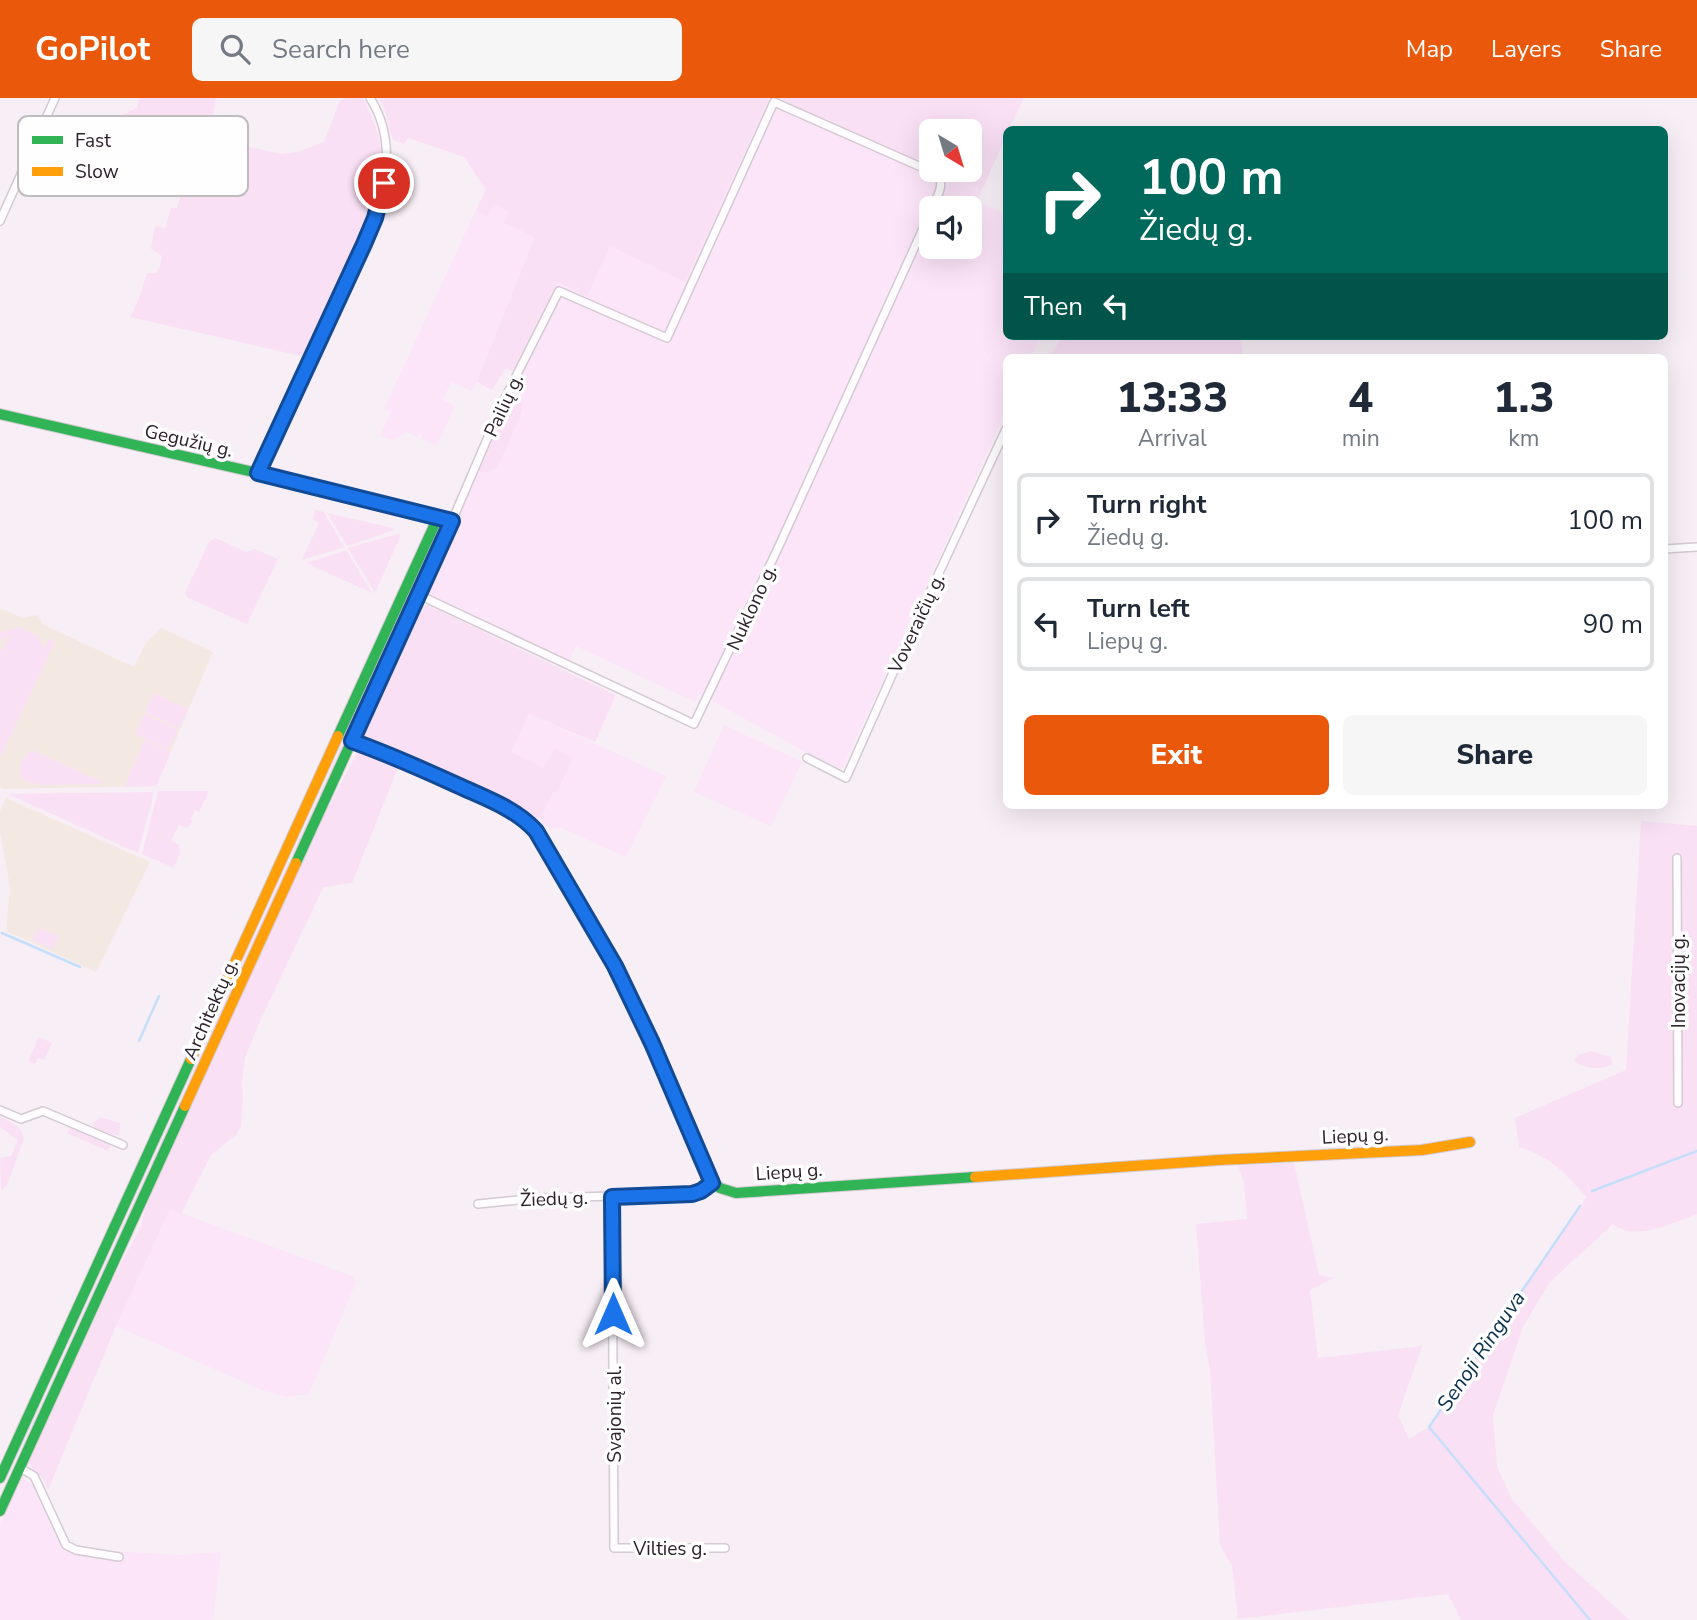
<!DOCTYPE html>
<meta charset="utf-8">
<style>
:root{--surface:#fff;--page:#f6f6f7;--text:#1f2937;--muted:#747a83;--line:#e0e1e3;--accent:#ea580c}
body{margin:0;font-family:"Nunito Sans",sans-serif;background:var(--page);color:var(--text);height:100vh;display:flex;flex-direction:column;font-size:26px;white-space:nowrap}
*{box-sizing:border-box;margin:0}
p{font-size:23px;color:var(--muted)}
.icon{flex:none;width:38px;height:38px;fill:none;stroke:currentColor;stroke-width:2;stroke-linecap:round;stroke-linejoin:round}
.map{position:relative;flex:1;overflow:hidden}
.panel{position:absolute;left:1003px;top:256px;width:665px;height:455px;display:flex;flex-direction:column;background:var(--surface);border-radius:10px;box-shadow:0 7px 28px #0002}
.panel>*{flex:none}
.guide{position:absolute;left:1003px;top:28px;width:665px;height:214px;border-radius:10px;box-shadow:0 7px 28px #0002;background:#00695c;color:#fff;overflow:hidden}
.needle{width:46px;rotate:142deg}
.controls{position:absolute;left:919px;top:21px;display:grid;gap:14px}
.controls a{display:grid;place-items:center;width:63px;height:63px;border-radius:10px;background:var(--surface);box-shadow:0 7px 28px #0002;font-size:35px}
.pin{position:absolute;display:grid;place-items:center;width:60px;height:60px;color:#fff;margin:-30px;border:4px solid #fff;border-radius:50%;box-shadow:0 2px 7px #0007}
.me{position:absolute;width:77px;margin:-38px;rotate:0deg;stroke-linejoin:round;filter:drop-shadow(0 0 5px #0008)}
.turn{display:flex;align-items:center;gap:24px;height:147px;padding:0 21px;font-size:32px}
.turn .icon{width:91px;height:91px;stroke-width:2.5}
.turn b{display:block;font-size:49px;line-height:60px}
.then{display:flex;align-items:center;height:66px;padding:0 21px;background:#0003;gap:14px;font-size:26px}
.eta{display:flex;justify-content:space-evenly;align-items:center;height:119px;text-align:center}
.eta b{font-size:42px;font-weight:800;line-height:49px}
.primary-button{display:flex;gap:14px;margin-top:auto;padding:14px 21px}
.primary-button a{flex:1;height:80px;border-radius:10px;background:var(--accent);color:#fff;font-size:28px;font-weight:800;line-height:80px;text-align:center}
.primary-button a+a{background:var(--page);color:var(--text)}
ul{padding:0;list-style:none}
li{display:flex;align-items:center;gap:21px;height:94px;margin:0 14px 10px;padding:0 7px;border:4px solid var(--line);border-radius:10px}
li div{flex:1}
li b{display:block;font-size:26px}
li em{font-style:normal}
header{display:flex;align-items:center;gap:42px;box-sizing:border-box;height:98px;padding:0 35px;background:var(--accent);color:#fff}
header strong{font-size:33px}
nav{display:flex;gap:38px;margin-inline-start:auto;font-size:24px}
.search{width:490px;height:63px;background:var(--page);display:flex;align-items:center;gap:18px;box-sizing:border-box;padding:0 24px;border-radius:10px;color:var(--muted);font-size:26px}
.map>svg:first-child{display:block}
.built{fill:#fce4f9;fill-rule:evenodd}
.education{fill:#f4e9e2}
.green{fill:#f9e0f5}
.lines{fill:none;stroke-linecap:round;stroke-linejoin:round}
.stream{stroke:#c5dffb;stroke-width:2.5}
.street-casing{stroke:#d3cad2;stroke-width:10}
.fast-casing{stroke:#d3cad2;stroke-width:12}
.slow-casing{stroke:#d3cad2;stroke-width:12}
.street{stroke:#fefcfe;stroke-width:7}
.fast{stroke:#30b455;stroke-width:10}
.slow{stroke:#ff9f0a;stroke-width:10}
.route-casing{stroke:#114b97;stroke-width:18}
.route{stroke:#1a73e8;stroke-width:12}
.labels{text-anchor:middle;stroke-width:7;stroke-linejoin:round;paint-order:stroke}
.street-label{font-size:19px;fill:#2d222b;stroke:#fefefe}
.water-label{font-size:21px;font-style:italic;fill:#07304d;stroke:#fefefe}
.key{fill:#fefefe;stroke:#bfbcbf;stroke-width:2}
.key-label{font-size:19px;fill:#2d222b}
</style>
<header>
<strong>GoPilot</strong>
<div class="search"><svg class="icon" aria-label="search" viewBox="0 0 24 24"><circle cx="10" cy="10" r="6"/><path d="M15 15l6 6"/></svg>Search here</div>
<nav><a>Map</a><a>Layers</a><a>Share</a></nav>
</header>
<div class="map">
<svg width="1697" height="1522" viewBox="0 0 1697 1522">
<rect width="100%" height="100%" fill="#f8eef6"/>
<path class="built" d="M769,0H775L931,69V72H937L982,92L977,103L1006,117V238H1041L1031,259H1006V313L842,671L811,657L700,596L695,604L576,548L569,563L430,500L427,492L463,410L453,403L465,383L514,273L558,183L610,148L717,110ZM931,110H970V149H931Z
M494,106L509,113L535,139L477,284L472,293L451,284L443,302L455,308L437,347L421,341V334L417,339L406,334L395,342L380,338L391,314L384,311L476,112L488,117Z
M529,616L666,678L626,759L562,730H551L534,722L543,716L553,692L556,694L544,671L510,654Z
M724,627L802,664L771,728L694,694Z
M170,1111L352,1178L356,1184L309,1296L286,1299L262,1292L116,1228Z
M21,1380L33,1387L42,1400L57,1443L65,1441L78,1451L178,1457L221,1454L213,1522H0V1426Z"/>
<path class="education" d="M0,510L23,520L38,517L42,526L134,569L146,545L161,530L213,554L156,688L4,691L0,689Z
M6,700L150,764L96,874L6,833L10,789L0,734V713Z"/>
<path class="green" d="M139,0H216L212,20L209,23H201L199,38L281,56L297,54L324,44L340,3L346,0H363C370,15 377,29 380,46C389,103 331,207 305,259L130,219L138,203L147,175H156L160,168L162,158L151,151L155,128L165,130L171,110H177L188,72L182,63L184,54L170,47L165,48L159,55H154L103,42L97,31L107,19L115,20L137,10Z
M379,0H769L685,184L610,148L587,198L558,184L514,273L505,271L492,292L477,284L535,139L504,125L509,113L494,106L488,118L476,112L486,92L464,59L408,40L404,46L393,42L383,7Z
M776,0H1024L1009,31L1006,32V38L982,92L937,72H970V33H931V69Z
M1063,238H1239L1243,252L1239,259H1049Z
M516,304L522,306V314L497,370L480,375L479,373L510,306Z
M315,412L324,414L344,449L302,462L319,425L313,422Z
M327,415L393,430L394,432L347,448Z
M397,436H400V439L375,495L348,450Z
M436,438L440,440L295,756L292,757Z
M216,440L246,454L255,451L278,461L247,526L188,500L185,495L209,444Z
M346,452L347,453L372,495L306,465Z
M423,507H428L613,596L615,599L595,644L529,616L511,654L544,670L554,650L573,660L557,694L553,693L543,716L534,722L525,716L364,643L363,640L369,618L419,509Z
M19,529L38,538L44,550L49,541L55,544L0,660V551L3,552L10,537L0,543V534Z
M154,595L188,611L179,630L145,614Z
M144,616L178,632L168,652L135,636Z
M145,642L171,654L156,688L124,689Z
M364,651L399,667L352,785L324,789L321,794L260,923L245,960L242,985L243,999L241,1029L236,1037L211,1057L181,1116L170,1111L116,1228L48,1392C43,1374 34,1377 28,1364L116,1175L141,1128L146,1107L321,723L358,653Z
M32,652L102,684L103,686L41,687L23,682C16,674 23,658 32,652Z
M158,693H209L199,714L195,712L191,721L193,723L187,730L179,727L171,743L179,747L180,756L174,769H172L142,756Z
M153,694L154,695L138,755L8,696Z
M1641,723L1697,728V1116C1674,1125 1634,1144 1613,1126L1549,1185L1523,1229L1493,1317L1497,1369L1512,1401L1565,1464L1630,1522H1461L1448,1496L1238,1521L1232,1468L1220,1447L1210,1273L1205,1244L1196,1126L1247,1121L1244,1085L1238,1067L1294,1065L1319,1177L1334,1180L1310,1192L1318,1260L1422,1248L1398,1317L1409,1341L1429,1329L1587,1099C1563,1075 1554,1060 1519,1049L1515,1020L1626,972Z
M288,765L289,768L22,1352L20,1354Z
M38,830L59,838L53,851L32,842Z
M39,939L52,945L44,962L38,960L35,966L28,963Z
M1591,953L1611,959L1612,967C1600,972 1585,971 1574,963L1578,957Z
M0,1019C11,1024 22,1028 24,1041L7,1087L1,1093L0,1060L11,1058L18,1042L0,1029Z
M101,1019L120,1025L119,1037H113L94,1029L93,1025Z
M71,1027L102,1041L111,1048L108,1053L67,1035Z"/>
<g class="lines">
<path class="stream" d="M2,835L80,869
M139,943L159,898
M1592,1093L1697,1053
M1580,1108L1429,1329L1590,1522"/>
<defs>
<path id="street" d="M0,123L55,0
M258,375C284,318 310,262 337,206C354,168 376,129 384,87C389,58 387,26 370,0
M452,423L503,304L559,193L667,240L774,4L939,77C944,89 937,99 932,110
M1664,451L1697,449
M419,497L694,626L779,448L931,113
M807,660L846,680L905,548L1006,331
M1677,760L1678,1005
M0,1012L21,1021L43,1013L123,1047
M612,1099L614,1450H725
M478,1106L537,1100L692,1096L701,1093L712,1085
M20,1370L34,1378L66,1447L76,1452L119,1459"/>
<path id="fast" d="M0,316L258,375L452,423
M338,638L438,419
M352,643L411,666L517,715L536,733L615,868L652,945L708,1079L720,1090L736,1095L975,1079
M296,765L452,423
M0,1380L191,961
M0,1413L185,1008"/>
<path id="slow" d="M191,961L338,638
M185,1008L296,765
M975,1079L1219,1062L1422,1052L1470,1044"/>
</defs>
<use href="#street" class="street-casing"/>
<use href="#fast" class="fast-casing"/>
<use href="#slow" class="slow-casing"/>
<use href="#street" class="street"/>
<use href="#fast" class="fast"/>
<use href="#slow" class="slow"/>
</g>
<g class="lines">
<defs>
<path id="route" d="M384,85L375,120L364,146L258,375L452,423L352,643C388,656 422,671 457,687C485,700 515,710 536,733L615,868L652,945L712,1085L701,1093L692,1096L612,1099L613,1216"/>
</defs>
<use href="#route" class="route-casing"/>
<use href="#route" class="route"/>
</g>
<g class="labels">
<g class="street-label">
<text transform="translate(503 307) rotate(-65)" y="7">Pailių g.</text>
<text transform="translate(189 342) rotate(13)" y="7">Gegužių g.</text>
<text transform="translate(751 509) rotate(-65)" y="7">Nuklono g.</text>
<text transform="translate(916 525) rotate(-65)" y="7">Voveraičių g.</text>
<text transform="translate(1678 883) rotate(-90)" y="7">Inovacijų g.</text>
<text transform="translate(210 911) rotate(-66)" y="7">Architektų g.</text>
<text transform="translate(1355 1037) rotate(-3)" y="7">Liepų g.</text>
<text transform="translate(789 1073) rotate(-4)" y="7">Liepų g.</text>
<text transform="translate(554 1100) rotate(-2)" y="7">Žiedų g.</text>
<text transform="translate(614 1316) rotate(-90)" y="7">Svajonių al.</text>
<text x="670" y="1457">Vilties g.</text>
</g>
<g class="water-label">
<text transform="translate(1481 1253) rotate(-56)" y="7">Senoji Ringuva</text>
</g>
</g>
<rect x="18" y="18" width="230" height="80" rx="10" class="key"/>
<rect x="32" y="38" width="31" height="8" fill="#30b455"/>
<rect x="32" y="69" width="31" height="9" fill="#ff9f0a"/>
<g class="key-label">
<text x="75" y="49">Fast</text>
<text x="75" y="80">Slow</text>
</g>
</svg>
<div class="controls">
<a><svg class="needle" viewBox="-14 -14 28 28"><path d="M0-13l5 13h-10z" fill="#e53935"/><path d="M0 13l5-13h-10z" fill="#747a83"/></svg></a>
<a><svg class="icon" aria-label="sound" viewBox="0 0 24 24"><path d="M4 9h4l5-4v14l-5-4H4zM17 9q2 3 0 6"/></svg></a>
</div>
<div class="pin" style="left:384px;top:85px;background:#d93025"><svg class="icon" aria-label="arrive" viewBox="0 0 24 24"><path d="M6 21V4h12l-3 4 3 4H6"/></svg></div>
<svg class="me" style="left:613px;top:1216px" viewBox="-20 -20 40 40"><path d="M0-17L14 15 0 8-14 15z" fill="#1a73e8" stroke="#fff" stroke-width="4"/></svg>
<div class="guide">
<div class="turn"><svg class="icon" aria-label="right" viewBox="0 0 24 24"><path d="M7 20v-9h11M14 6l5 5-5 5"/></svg><div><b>100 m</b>Žiedų g.</div></div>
<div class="then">Then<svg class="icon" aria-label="left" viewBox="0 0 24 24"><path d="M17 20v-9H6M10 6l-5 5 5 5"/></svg></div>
</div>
<section class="panel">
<div class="eta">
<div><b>13:33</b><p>Arrival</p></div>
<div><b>4</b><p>min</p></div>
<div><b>1.3</b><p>km</p></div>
</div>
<ul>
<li><svg class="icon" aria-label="right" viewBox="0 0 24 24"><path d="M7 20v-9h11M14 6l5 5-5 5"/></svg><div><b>Turn right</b><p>Žiedų g.</p></div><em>100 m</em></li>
<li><svg class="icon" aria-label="left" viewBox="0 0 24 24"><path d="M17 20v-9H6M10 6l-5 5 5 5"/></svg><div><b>Turn left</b><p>Liepų g.</p></div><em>90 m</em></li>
</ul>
<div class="primary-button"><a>Exit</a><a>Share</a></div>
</section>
</div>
